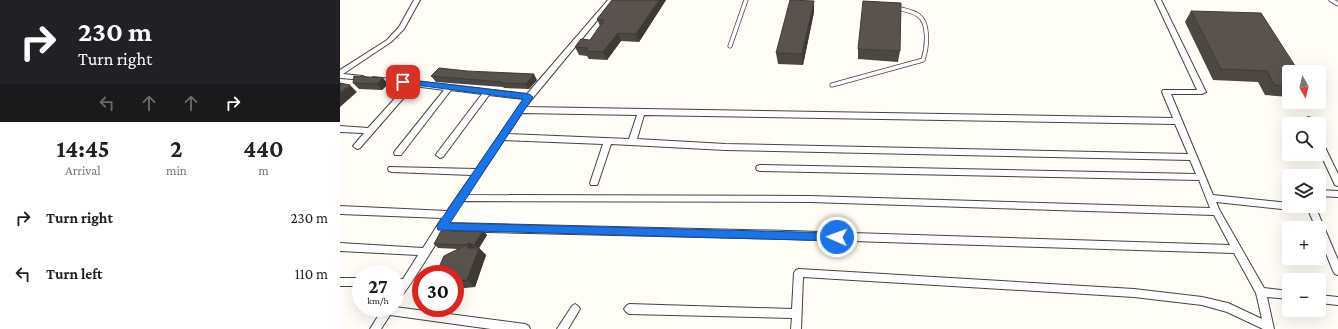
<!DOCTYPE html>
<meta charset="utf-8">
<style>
:root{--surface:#fff;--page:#f2f2f2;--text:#222;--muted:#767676}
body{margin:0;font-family:"Crimson Pro",serif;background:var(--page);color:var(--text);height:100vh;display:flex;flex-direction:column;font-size:15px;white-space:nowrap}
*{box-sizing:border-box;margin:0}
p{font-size:13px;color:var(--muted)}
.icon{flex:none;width:22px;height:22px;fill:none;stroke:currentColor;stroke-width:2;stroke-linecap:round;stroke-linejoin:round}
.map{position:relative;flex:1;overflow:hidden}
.sheet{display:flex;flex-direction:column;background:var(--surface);width:340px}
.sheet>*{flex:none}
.hud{background:#202124;color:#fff;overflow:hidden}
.needle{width:26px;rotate:172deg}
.fabs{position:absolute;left:942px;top:65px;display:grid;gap:8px}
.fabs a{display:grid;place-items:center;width:44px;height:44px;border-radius:4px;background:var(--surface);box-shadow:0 4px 16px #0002;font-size:20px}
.speed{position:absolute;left:12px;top:265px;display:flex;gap:8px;font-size:20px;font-weight:700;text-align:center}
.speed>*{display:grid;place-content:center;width:52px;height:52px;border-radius:50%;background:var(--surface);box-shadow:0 4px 16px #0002;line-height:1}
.speed small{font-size:10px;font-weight:400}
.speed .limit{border:6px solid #d22;background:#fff;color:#111}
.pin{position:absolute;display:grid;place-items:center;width:34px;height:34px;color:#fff;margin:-17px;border-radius:8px;box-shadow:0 2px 6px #0006}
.me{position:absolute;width:44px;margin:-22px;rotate:272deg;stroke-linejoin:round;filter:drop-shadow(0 0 3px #0008)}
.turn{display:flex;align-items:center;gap:14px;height:84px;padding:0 12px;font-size:18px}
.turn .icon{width:52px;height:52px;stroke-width:2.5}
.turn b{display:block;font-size:28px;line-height:34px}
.lanes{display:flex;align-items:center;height:38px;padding:0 12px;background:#0003;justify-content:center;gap:20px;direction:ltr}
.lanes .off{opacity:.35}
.eta{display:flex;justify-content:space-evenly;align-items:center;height:68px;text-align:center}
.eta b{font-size:24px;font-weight:700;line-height:28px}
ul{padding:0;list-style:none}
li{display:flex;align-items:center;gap:12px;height:56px;padding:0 12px}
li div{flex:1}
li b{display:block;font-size:15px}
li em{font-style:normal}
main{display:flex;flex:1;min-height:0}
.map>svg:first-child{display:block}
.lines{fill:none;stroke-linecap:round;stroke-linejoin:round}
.service-casing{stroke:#444;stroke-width:5}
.minor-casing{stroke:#444;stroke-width:2}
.service{stroke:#fff;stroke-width:3.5}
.minor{fill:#fff;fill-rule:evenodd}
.wall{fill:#4d4742}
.shaded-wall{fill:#3f3936}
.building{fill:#5a524d;stroke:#3f3936}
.route{fill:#1a73e8;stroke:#114b97}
</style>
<main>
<section class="sheet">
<div class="hud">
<div class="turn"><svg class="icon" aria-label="right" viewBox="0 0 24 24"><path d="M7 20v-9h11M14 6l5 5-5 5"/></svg><div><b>230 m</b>Turn right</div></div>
<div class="lanes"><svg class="icon off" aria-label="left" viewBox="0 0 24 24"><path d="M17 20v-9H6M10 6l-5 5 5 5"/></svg><svg class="icon off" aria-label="ahead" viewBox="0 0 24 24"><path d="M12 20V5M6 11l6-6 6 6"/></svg><svg class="icon off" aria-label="ahead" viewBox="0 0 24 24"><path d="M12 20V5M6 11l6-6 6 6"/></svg><svg class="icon" aria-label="right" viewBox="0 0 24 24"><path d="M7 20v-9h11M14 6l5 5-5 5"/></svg></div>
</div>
<div class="eta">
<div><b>14:45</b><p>Arrival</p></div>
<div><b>2</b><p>min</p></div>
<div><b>440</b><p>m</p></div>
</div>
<ul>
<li><svg class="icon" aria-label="right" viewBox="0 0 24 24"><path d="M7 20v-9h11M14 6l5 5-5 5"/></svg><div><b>Turn right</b></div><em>230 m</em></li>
<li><svg class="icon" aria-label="left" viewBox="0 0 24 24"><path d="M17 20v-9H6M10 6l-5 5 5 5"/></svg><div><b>Turn left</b></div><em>110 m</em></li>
</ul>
</section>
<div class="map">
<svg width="998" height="329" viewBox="0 0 998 329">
<rect width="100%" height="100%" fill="#fffdf5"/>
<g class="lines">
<defs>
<path id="service" d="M991,0L998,4
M390,46L406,0
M492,85L583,60C587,48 590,23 578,15C572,11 564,10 557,8"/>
<path id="minor" d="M74,0H80L64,29L51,42L3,74L23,76L26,78L25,80L0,78V70L47,40L59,27Z
M268,0H274L192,99L186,107L833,118L822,92L823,90H857L815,0H821L866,92L862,94H831L873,195L949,203V206H975L998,260V275L995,274L993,271L979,236V228H976L969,212L876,202L880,211L924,288L949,291V299L927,297L934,329H923L887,312L862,305L794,297L463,277L461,329H451L452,318L289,314L286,312L284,309L286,306L289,304L452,309L454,273L456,270L459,269L794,289L862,297L888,303L922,319L916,293L894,253L449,239L104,231C97,241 62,301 55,303V291L57,287H55V279H63L78,255L0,251V243L83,248L102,218L0,214V206L107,211L132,175L52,172L49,171L48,169L49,167L136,169L184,99L149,95L103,157L100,158L96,155L97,153L142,94L111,90L61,155H55L54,153L55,151L104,90L74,86L20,148L17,149L13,146L24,133L0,132V126L28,128L67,85L35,81H33L32,79L33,77L110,85L187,94ZM182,113L297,115L289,139L168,134ZM304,115L835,124L848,154L385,144L297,139ZM164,140L263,144L250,183L251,185H257L258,183L271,144L385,150L850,160L856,174L420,165L417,166L416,168L417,170L420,171L859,180L870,208L470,196L127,195ZM123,201L470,202L874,215L890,245L449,231L108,223Z
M968,117L971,118L974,124H966L964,120Z
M979,140L982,141L998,174V186L995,185L979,151Z
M979,190L998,191V197L979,196Z
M0,278H21V286H0Z
M979,295L998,297V305L979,303Z
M235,304L238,306L240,309L228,329H217L232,306Z
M55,307L185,324L189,326L190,329H151L50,315L41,329H30L43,308H55Z"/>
</defs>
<use href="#service" class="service-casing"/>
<use href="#minor" class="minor-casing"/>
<use href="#service" class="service"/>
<use href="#minor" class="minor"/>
</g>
<path class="wall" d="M326,0L299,42L281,41L267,60L249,59L247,56L239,55L235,47L250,40L260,26L257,19Z
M851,11L949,72V97L925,95L918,82L873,80L845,22Z
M474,12L463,65L438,64L436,53Z
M518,49L560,51L558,62L518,59Z
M91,76L197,80L189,89L164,88L163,87L96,82Z
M43,78L48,84L42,90L19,89L13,83Z
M113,228L115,231H143L147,235L139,248L146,255L135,287L115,289V274L118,249L98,248L94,244Z"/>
<path class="shaded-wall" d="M319,0H326L299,42L296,34Z
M474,1V12L463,65L462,54Z
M278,33L281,41L267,60L263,52Z
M194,74L197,80L189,89L186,84Z
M43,78L48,84L42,90L37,84Z
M10,85L17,92L0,107V93Z
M143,231L147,235L139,248L146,255L135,287L127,280L139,249L134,245Z
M130,243L138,251L127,248Z"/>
<path class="building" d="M272,0H319L296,34L278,33L263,52L245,51L248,48L235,47L241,39L250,40L264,20L257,19Z
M450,0L474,1L462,54L436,53Z
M523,1L561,3L560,51L518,49Z
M851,11L921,13L959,72H949V86L934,85L927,71L881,69Z
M99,68L127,71L194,74L186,84L161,83V82L91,76Z
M14,76L43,78L37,84L13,83Z
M0,83L10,85L0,93Z
M111,228H113L111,231H143L134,245H132L130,243L127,245L94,244L101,231Z
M130,243L127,248H139L127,280L115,281V274H96L104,256Z"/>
<path class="route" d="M63,79L189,94L193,97L110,223L497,233L500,234L502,237L500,240L497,241L98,230L97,227L98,224L183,99L60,83L59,82Z"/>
</svg>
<div class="fabs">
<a><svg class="needle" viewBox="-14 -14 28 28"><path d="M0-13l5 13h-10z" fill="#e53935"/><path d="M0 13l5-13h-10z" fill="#767676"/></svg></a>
<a><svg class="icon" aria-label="search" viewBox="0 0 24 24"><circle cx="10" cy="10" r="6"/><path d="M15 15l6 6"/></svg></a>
<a><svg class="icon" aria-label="layers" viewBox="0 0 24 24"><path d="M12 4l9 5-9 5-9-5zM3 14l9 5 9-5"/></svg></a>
<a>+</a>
<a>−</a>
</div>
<div class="speed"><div>27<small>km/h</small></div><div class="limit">30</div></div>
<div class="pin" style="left:63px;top:82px;background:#d93025"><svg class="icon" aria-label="arrive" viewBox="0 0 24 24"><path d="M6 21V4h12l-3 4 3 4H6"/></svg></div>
<svg class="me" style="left:497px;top:237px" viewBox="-20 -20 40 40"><circle r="17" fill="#1a73e8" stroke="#fff" stroke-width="3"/><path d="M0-11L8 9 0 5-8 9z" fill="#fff"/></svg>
</div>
</main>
